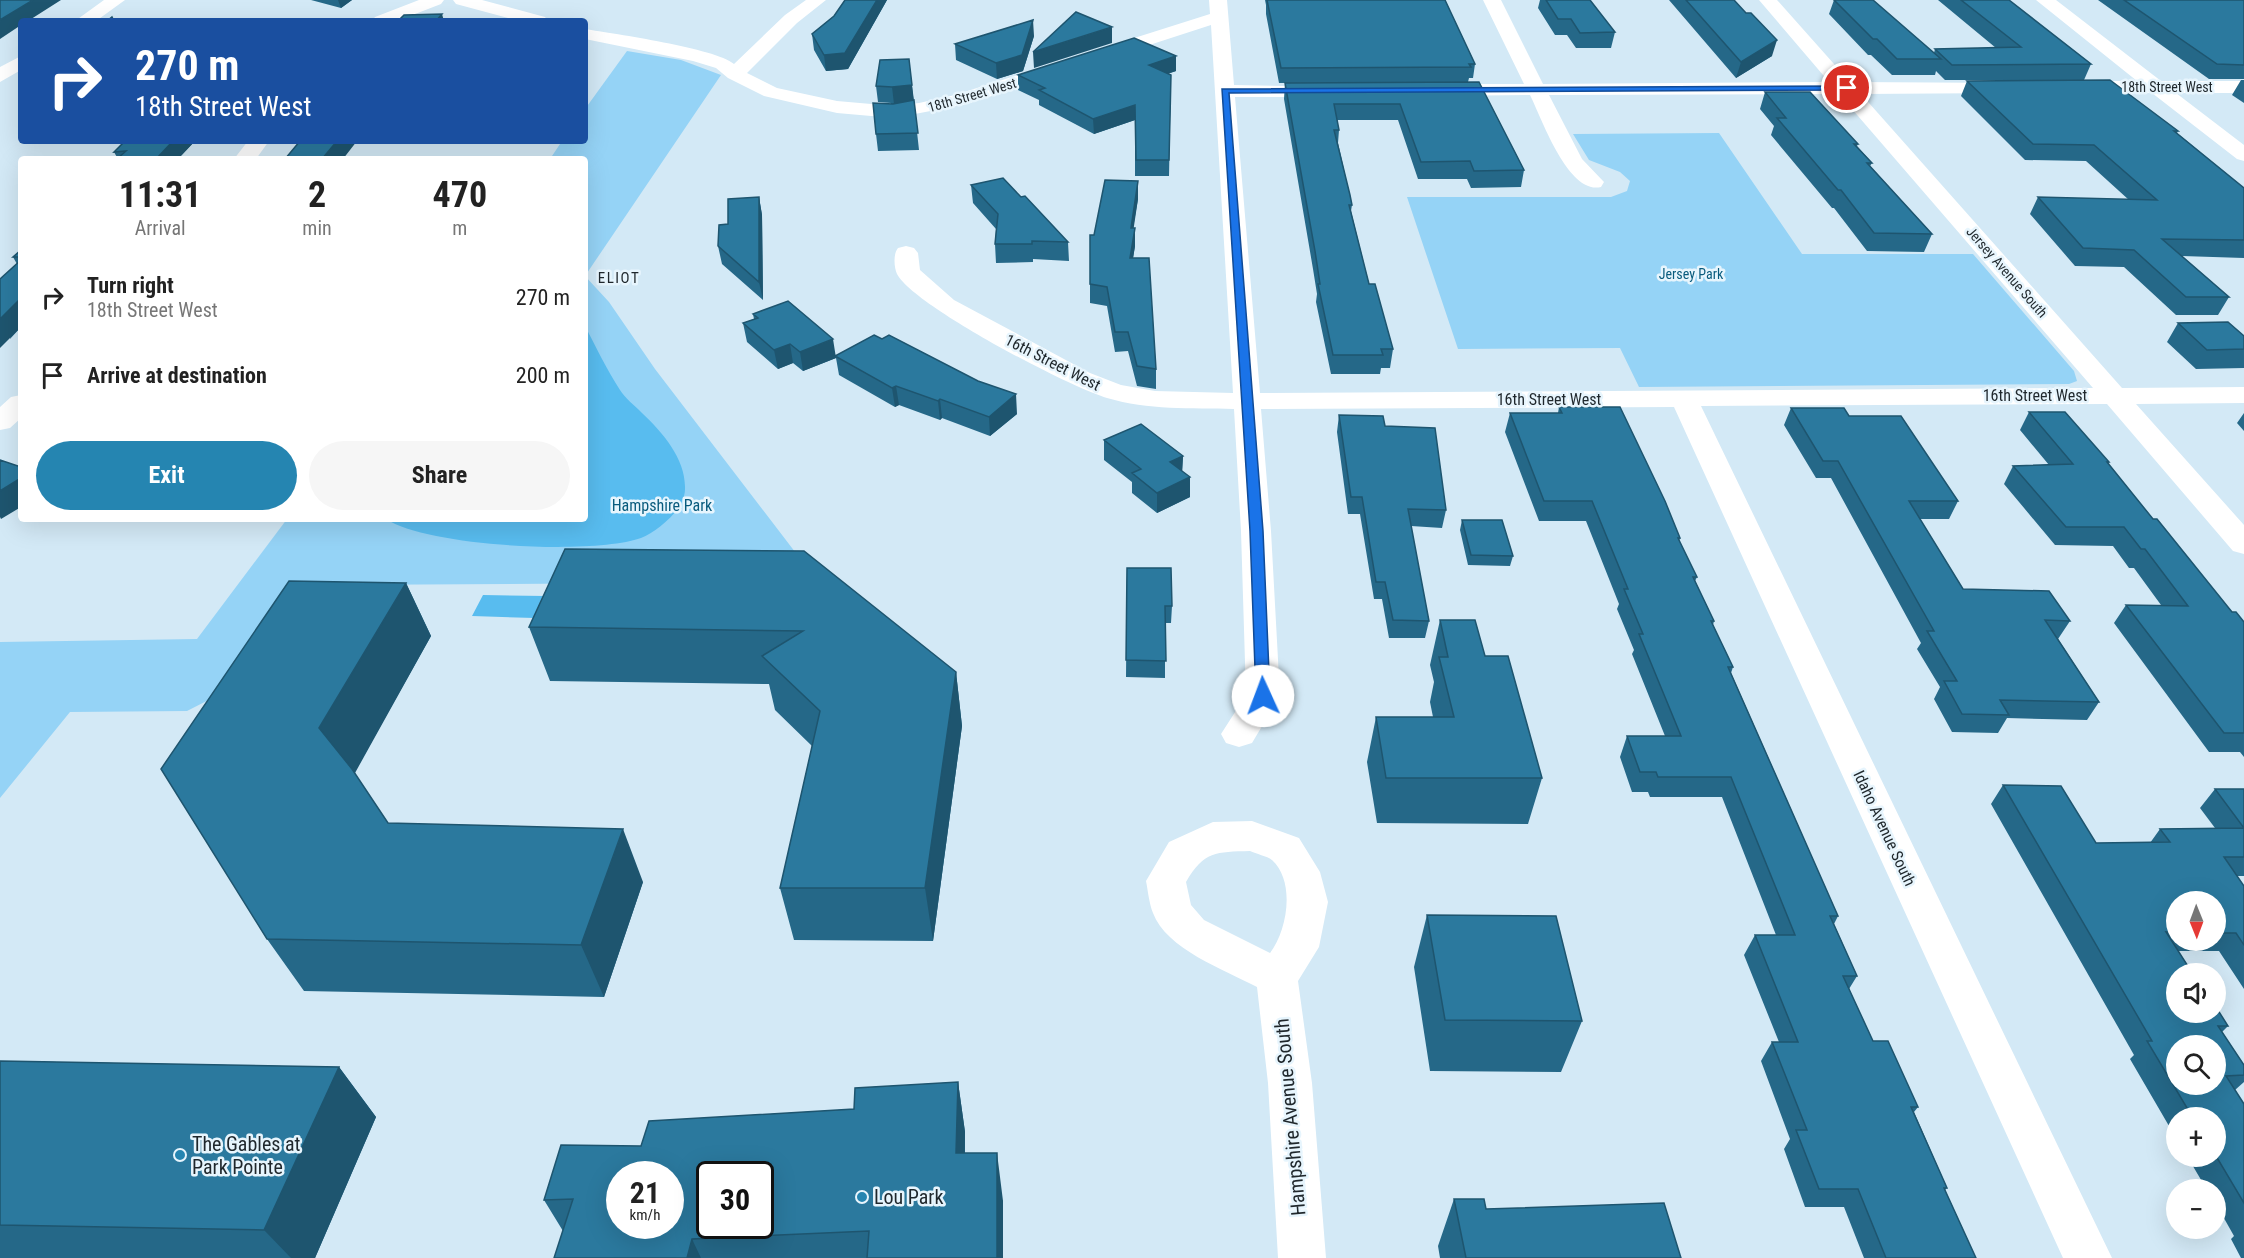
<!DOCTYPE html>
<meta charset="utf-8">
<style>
:root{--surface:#fff;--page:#f6f6f6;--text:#222;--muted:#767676;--accent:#2585b1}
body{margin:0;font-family:"Roboto Condensed",sans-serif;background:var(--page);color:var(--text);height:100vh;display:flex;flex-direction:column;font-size:22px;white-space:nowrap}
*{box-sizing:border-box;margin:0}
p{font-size:20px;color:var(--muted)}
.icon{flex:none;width:33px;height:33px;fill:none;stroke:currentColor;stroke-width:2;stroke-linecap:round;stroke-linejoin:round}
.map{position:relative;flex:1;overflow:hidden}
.side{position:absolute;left:18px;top:156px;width:570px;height:366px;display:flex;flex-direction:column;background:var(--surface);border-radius:6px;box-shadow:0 6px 24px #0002}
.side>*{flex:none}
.top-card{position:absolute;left:18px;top:18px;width:570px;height:126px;border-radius:6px;box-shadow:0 6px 24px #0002;background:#1a4fa0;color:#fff;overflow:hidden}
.needle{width:39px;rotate:179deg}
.tools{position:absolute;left:2166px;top:891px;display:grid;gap:12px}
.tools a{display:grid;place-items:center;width:60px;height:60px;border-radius:50%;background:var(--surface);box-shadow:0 6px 24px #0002;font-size:30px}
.speed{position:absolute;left:606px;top:1161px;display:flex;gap:12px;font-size:30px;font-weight:700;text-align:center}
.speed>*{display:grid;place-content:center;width:78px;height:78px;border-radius:50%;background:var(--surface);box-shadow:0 6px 24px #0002;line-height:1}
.speed small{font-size:15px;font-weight:400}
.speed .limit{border:3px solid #111;border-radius:9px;background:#fff;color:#111}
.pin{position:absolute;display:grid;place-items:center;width:51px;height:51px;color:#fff;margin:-26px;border:3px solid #fff;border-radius:50%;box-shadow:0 2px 6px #0007}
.me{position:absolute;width:66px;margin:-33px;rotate:358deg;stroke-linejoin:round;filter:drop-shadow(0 0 4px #0008)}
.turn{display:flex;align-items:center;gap:21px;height:126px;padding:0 18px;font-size:27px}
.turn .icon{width:78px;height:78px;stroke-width:2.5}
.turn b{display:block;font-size:42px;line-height:51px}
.eta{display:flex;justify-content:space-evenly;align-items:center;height:102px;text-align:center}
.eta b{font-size:36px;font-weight:700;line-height:42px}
.action{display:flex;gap:12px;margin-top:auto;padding:12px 18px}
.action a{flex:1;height:69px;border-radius:36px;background:var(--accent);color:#fff;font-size:24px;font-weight:700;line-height:69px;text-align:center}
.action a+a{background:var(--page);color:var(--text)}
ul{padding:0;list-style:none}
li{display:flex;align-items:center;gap:18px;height:78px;padding:0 18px}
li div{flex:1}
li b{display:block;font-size:22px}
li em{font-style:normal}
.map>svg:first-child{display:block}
.green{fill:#95d3f6}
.water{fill:#58bcef}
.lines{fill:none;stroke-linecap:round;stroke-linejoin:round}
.minor{fill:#fff;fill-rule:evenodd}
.wall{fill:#256888;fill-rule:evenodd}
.shaded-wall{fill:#1e556f}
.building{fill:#2b799e;stroke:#1e556f;stroke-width:1.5;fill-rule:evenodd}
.route{fill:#1a73e8;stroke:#114b97;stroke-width:1.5}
.poi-dot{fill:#2585b1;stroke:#e7f5fd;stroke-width:2}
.labels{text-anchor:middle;stroke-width:5;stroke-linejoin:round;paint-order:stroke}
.far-street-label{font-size:14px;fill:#1f272c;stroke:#e7f5fd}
.far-park-label{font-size:14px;fill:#095b7d;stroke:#e7f5fd}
.far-neighbourhood-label{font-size:15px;letter-spacing:1.5px;fill:#1f272c;stroke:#e7f5fd}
.street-label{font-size:16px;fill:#1f272c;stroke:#e7f5fd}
.park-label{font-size:16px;fill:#095b7d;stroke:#e7f5fd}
.near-street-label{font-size:20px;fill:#1f272c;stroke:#e7f5fd}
.near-poi-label{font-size:20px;fill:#1f272c;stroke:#e7f5fd;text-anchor:start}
</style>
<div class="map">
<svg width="2244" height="1258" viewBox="0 0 2244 1258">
<rect width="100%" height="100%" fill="#d3e9f6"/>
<path class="green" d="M627,51L681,60L721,75L585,276L609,302L655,369L818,582L330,585L273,667L187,711L70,712L0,798V642L197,639L287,519H585V159H550L562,141H585V109Z
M1719,133L1802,254H1973L2074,371L2077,381L2069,384L1639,387L1620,348L1458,349L1407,197H1611L1627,191L1630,181L1620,172L1589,160L1573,134Z"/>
<path class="water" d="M585,326C596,347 607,370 620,390C625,398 635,406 642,413C663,433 686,459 685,489C685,509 658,531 641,538C594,555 428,547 386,519H585Z
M483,595L545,596L535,618L472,616Z"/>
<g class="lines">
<path class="minor" d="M104,0H125L96,21H75Z
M419,0H444L441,4L397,21H372L375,17Z
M453,0H482L545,17L548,21H519L456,4Z
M806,0H826L797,23L747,73L777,88L837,101L894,106L919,103L955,95L1210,14L1209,0H1227L1234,85L1335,87L1338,91L1335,95L1328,97H1235L1260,393L2093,388L1839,94L1549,95L1582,159L1604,182L1601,187C1568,195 1542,119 1530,95L1440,96L1433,94L1430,90L1433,86L1440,84H1524L1483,0H1501L1543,84L1829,82L1759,0H1777L1850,82L2016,83L2019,87L2016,91L2009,93L1861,94L2122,388L2244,387V403L2136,404L2244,525V554L2233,551L2107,404L1701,406L2112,1258H2063L1674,407L1261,409L1271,531L1280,696L1252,743L1239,747L1226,743L1221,734L1246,695L1241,531L1234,409C1191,408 1148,410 1107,398C1069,387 914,306 897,274C894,267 893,254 898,248L906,246L914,248L918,253L920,270L954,300L1090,373L1121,385L1155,391L1233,393L1211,25L967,104L894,118L837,113L764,96L728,78L716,68L693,61L585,39V29C615,34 715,48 734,64L785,15Z
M2036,0H2056L2161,81H2244V93H2176L2244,145V161L2237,159L2152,93L2069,91L2066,87L2069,83L2076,81H2137Z
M21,56V70L0,82V67Z
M248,141H269L256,159H234Z
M21,395V418L10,428L0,430V407L11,397Z
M1252,821L1299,838L1320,872L1328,902L1319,947L1298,981L1312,1083L1326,1258H1278L1268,1083L1257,987C1225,970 1166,949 1153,913C1149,903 1148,891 1146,881L1169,842L1213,822ZM1250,851C1256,854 1267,856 1272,860C1296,882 1287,931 1270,953L1204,920L1191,905L1186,882C1204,851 1216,852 1250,851Z"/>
</g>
<path class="wall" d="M311,0H352L341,8Z
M845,0H887L848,69L826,71L814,50L812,34L834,16Z
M1265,0H1445L1475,64L1473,78H1469L1468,82L1279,83L1266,14V5Z
M1540,0H1590L1615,32L1611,48H1576L1567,35H1555L1538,8Z
M1669,0H1734L1772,56L1736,78Z
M1834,0L1934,53L1935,49L1996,48L1938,0H2010V1L2091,64L2084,80H1945L1936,71L1935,75H1892L1871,55H1868L1829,14Z
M2098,0H2244V79H2209Z
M1034,36L1023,71L997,79L956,60L955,44Z
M1176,56V71L1167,74L1171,75L1169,176H1135V120L1094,134L1039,105V100L1018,90V75Z
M909,59L919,150L878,151L876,134L891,103L878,102L876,86Z
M2241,80H2244V103L2232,95Z
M1967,81L2178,131L2177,133L2244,188V258L2182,256L2229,297L2218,315H2176L2124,267L2075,266L2030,214L2038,197L2129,200L2086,161L2025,160L1961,96Z
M1479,82L1524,170L1521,187L1471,188L1467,179H1418L1398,120H1337L1339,130L1338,143L1352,205L1351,211L1369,284L1393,349L1390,368H1381L1380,374H1331L1316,302L1317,294L1313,269L1284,99L1285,83Z
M1765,92L1858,144L1857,146L1872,163L1870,166L1932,234L1924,252L1867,251L1834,208H1832L1771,135L1774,126L1760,109Z
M125,141H195L178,159H118L114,152Z
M1138,181V199L1133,228L1135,246L1133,258L1156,369V389L1137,386L1128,351L1115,352L1107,306L1090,303V235H1094Z
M971,185L1068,242L1069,261L1033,259V262L996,263L995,244L996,229L973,203Z
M759,197L762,215L763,300L722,264L718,246L728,224Z
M21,250V327L10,339L17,264L13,257Z
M753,314L836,355L1017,414L990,436L942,418L940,420L899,405L895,407L839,375L836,358L803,371L793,363L778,369L747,342L743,323L754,319Z
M2178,323L2244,336V368L2196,369L2167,342Z
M1559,407L1680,538L1679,541L1697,577L1695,581L1714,621L1713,625L1733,667L1731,673L1838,916L1834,924L1857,976L1849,989L1873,1041L1918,1107L1914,1112L1947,1188L1945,1190L1976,1258H1864L1844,1207H1805L1784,1149L1790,1139L1761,1061L1772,1042H1779L1744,955L1755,935H1776L1722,797H1650L1648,792H1632L1620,757L1627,736H1665L1632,654L1634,650L1617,609L1619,604L1586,521H1539L1505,432L1510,413H1558Z
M1791,408L1849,416L1958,501L1949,519H1920L1963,589L2070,621L2058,639L2099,702L2087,720L2007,718L1998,733L1952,732L1934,699L1940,687L1917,649L1921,643L1831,478H1816L1784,425Z
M2029,412L2109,462L2108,463L2153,519L2232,612L2244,622V757L2240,752H2209L2114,623L2126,605H2161L2134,568H2129L2113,546L2055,545L2004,484L2013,466L2049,465L2020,430Z
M2244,413V431L2237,423Z
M1339,415L1385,426L1446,510L1442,528L1411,526L1429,621L1425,638H1389L1382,599H1374L1360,514H1348L1337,432Z
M1104,440L1183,456L1182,471L1190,497L1157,513L1132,493V482L1104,460Z
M1462,520L1513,556L1510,566L1468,565L1460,530Z
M565,549L956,672L962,726L933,941L794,940L780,888L812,746L775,710L769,684L550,681L529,627Z
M1127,568L1172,606L1171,623H1165V678L1126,677Z
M406,583L431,636L354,773L388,823L643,882L604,997L304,991L267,939Z
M1440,620L1485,656L1542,778L1528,824L1377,823L1367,762L1376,717H1433L1430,702L1434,682L1430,665Z
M2003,785L2096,843H2150L2160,829L2215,828L2200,808L2215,789H2244V876H2237L2244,886V989L2219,951H2178L2228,1026L2222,1032L2244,1065V1082L2235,1090L2244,1104V1258H2241L2231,1239L2234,1236L2216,1204V1190H2207L2187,1156H2216V1118H2176V1138L2130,1059L2134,1055L1991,804ZM2176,902H2216V940H2176Z
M1427,915L1582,1021L1561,1072L1430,1071L1414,967Z
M0,1061L339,1067L376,1117L315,1258H0Z
M958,1082L965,1132V1153L1003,1201V1258H554L563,1231L544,1200L641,1146L854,1109Z
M1454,1199L1486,1209L1681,1258H1440L1438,1246Z"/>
<path class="shaded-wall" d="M33,0H61L28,21H21V25L0,39V20Z
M338,0H352L341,8Z
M877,0H887L848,69L826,71L824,55Z
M442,14L444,21H436Z
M1033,20L1034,36L1023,71L997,79L996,63Z
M1112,27V43L1034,68L1033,52Z
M1777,40L1772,56L1736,78L1741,62Z
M1176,56V71L1149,80V65Z
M912,85L914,101L894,104L892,87Z
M1135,105V120L1094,134L1093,119Z
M173,141H195L178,159H156Z
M337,141H357L343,159H322Z
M1138,181V199L1131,246V228Z
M759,197L762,215L763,300L759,282Z
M1135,228V246L1130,277V258Z
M21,298V327L0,348V319Z
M833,339L836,358L803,371L800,352Z
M790,344L793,363L778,369L774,350Z
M896,386L899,405L895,407L892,388Z
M1016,394L1017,414L990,436L989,417Z
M940,399L942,418L940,420L938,401Z
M1183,456L1182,475L1170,462Z
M1190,477V497L1157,513V493Z
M21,478V507L1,519L0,517V491Z
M406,583L431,636L350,782L319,728Z
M956,672L962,726L933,941L925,888Z
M623,829L643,882L604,997L581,945Z
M339,1067L376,1117L315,1258H291L264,1230Z
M958,1082L965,1132L964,1202L956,1153Z
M997,1153L1003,1201V1258H997Z
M692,1239L701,1258H687Z"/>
<path class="building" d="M0,0H33L0,20Z
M845,0H877L845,53L824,55L812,34L834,16Z
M1267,0H1445L1475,64H1469L1471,67L1281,68Z
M1546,0H1590L1615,32L1580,33L1571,19H1558Z
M1686,0H1734L1746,13H1751L1777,40L1741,62Z
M1834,0H1873L1941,59H1897L1877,39H1873Z
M1961,0H2009L2091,64L1952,65L1935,49L2021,47Z
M2124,0H2244V65L2217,64Z
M1076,12L1112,27L1033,52Z
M442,14L436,21H398L404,15Z
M112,17L114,21H107Z
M1033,20L1022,55L996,63L955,44Z
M1134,38L1176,56L1149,65L1171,75L1169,160H1136L1135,105L1093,119L1039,90L1045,88L1018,75Z
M909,59L912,85L892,87L876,86L880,60Z
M2110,80L2178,131H2174L2244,188V240L2162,239L2229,297H2186L2134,250L2083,248L2038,197L2157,200L2094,145L2033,144L1967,81Z
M1479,82L1524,170L1474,171L1470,161L1421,162L1400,104H1334L1339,130H1334L1350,195L1352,205H1349L1369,284H1375L1393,349H1381L1383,355H1333L1318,284H1320L1315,251L1285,83Z
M1765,92H1810L1858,144H1854L1872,163H1867L1932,234L1874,233L1841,190H1838L1777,118H1786Z
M914,100L918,133L876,134L873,103L893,104Z
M125,141H173L156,159H117L126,151L114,152Z
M300,141H337L322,159H285Z
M1003,178L1021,197L1025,196L1068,242L1032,241V244H995L998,214L971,185Z
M1105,180L1138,181L1131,228H1135L1130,258H1149L1156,369L1137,366L1128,332H1115L1107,287L1090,284V235H1094Z
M759,197V282L718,246L719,225L728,224V199Z
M21,250V257H13Z
M21,260V298L0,319V279Z
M788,301L833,339L800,352L790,344L774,350L743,323L758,318L753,314Z
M2228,322L2244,336V349L2207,350L2178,323Z
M874,335L882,339L889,335L978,381L1016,394L989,417L940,399L938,401L896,386L892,388L835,356Z
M1559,407H1620L1665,501L1680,538H1678L1697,577H1693L1714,621H1711L1733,667H1728L1838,916H1830L1857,976H1843L1873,1041H1888L1918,1107H1911L1947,1188H1944L1976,1258H1886L1858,1189H1819L1796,1130H1807L1772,1042H1798L1755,935H1795L1731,777H1658L1656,772H1640L1627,736H1681L1639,634H1643L1624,589H1628L1592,501H1544L1510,413H1562Z
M1791,408H1844L1849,416H1901L1958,501H1909L1963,589L2049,591L2070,621L2045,620L2099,702L2000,700L2009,715L1962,714L1944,681H1957L1927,631H1934L1838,461H1823Z
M2029,412H2065L2109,462H2107L2153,519H2157L2232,612H2236L2244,622V733H2224L2126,605L2188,606L2145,549H2141L2124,527H2066L2013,466L2073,464Z
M1339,415L1383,416L1385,426L1435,428L1446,510L1408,509L1429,621L1393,620L1385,582H1376L1362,497H1351Z
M1141,424L1183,456L1170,462L1190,477L1157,493L1132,473L1141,469L1104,440Z
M0,460L21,467V478L0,491Z
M1462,520H1502L1513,556L1471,555Z
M565,549L804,551L956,672L925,888H780L820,711L762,656L803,631L529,627Z
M1127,568H1171L1172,606H1165L1166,661L1126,660Z
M289,581L406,583L319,728L352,769L388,823L623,829L581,945L267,939L161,769Z
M1440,620H1475L1485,656H1508L1542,778H1386L1376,717H1454L1439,657H1448Z
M2003,785L2061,786L2096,843L2170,842L2160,829L2244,828V857H2224L2244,886V945L2236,933H2216V902H2176V933L2166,932L2193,974H2176V1012H2216V1007L2228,1026H2218L2244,1065V1075L2226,1076L2244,1104V1203L2216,1156V1118H2193L2147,1041H2152ZM2176,1046H2216V1084H2176Z
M2215,789H2244V828Z
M1427,915L1556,916L1582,1021L1445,1020Z
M0,1061L339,1067L264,1230L0,1225Z
M958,1082L956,1153H997V1258H867L869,1231L692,1239L687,1258H554L573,1199L544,1200L561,1145L641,1146L649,1121L854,1109L855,1088ZM620,1174H670V1226H620ZM710,1174H760V1226H710Z
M1454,1199H1484L1486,1209L1664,1203L1681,1258H1466Z"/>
<path class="route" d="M1847,86L1851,88L1849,90L1229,93L1263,531L1270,696L1268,699H1258L1256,696L1250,531L1222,89Z"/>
<g class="poi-dot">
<circle cx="180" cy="1155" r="6"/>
<circle cx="862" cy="1197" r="6"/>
</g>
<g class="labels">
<g class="far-street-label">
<text x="2167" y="92">18th Street West</text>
<text transform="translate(972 95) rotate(-16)" y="5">18th Street West</text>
<text transform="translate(2007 272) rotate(49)" y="5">Jersey Avenue South</text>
</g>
<g class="far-park-label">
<text x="1691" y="279">Jersey Park</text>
</g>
<g class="far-neighbourhood-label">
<text x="619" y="283">ELIOT</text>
</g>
<g class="street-label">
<text transform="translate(1053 362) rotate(27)" y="6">16th Street West</text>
<text x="2035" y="401">16th Street West</text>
<text x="1549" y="405">16th Street West</text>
<text transform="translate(1885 828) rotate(65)" y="6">Idaho Avenue South</text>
</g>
<g class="park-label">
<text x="662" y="511">Hampshire Park</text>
</g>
<g class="near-street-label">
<text transform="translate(1290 1117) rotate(-95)" y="7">Hampshire Avenue South</text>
</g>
<g class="near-poi-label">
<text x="192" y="1151">The Gables at<tspan x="192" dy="23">Park Pointe</tspan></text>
<text x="874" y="1204">Lou Park</text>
</g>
</g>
</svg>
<div class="tools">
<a><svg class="needle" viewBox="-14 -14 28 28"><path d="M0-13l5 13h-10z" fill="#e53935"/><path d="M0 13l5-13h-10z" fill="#767676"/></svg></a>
<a><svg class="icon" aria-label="sound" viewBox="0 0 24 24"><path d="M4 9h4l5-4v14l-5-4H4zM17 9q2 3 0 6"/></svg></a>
<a><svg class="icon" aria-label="search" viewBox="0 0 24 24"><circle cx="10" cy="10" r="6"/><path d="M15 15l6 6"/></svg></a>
<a>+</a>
<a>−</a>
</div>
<div class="speed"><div>21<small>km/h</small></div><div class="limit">30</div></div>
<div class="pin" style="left:1847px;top:88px;background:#d93025"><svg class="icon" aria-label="arrive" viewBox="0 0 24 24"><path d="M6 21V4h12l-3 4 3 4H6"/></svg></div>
<svg class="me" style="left:1263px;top:696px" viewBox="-20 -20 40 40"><circle r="19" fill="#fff"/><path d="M0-13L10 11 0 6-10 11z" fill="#1a73e8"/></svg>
<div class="top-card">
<div class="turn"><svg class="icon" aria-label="right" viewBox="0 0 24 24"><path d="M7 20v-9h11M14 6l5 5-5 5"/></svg><div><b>270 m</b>18th Street West</div></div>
</div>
<section class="side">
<div class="eta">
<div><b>11:31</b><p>Arrival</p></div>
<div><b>2</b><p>min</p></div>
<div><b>470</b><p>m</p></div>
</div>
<ul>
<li><svg class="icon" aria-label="right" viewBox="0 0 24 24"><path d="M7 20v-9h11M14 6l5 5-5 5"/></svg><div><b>Turn right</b><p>18th Street West</p></div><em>270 m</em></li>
<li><svg class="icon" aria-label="arrive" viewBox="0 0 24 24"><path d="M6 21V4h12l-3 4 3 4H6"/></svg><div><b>Arrive at destination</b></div><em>200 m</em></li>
</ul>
<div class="action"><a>Exit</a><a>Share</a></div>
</section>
</div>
